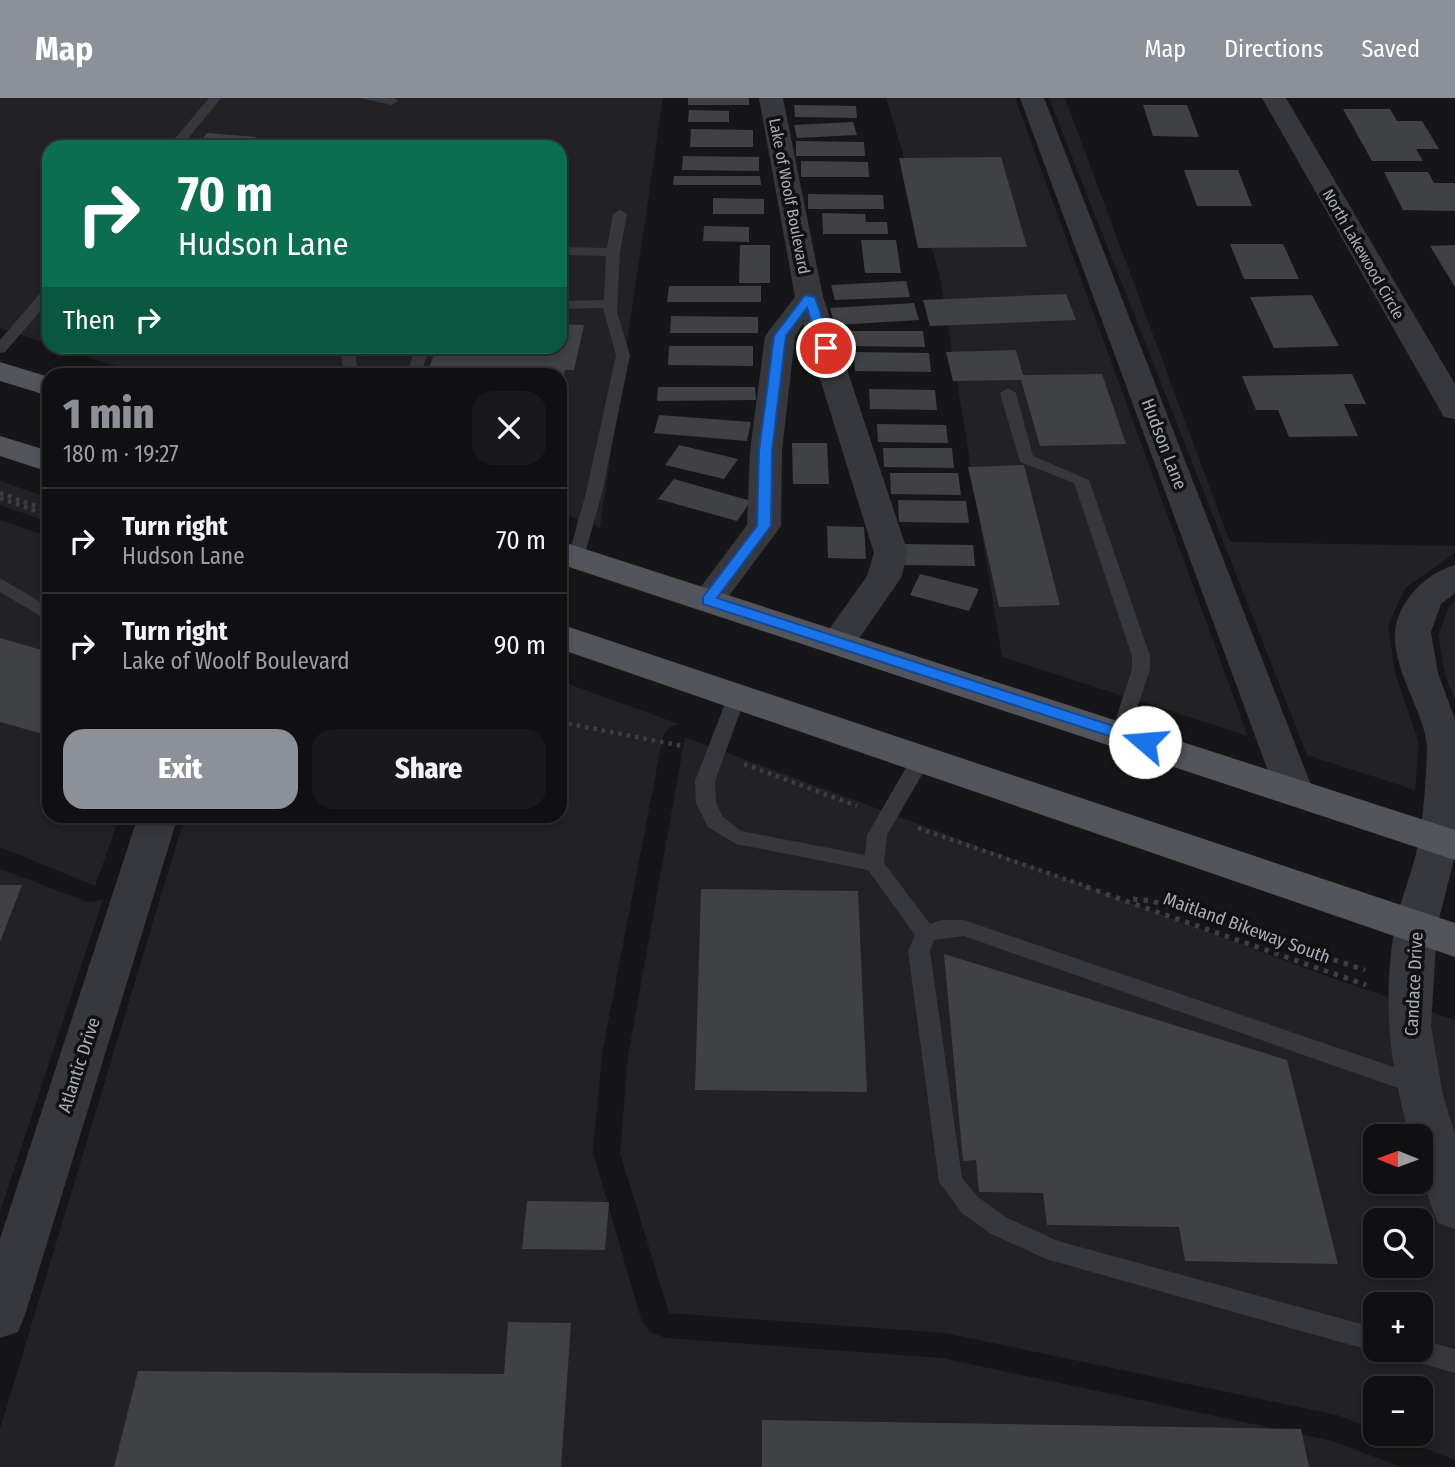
<!DOCTYPE html>
<meta charset="utf-8">
<style>
:root{--surface:#101012;--page:#19191b;--text:#f1f3f6;--muted:#9c9d9f;--line:#303032;--accent:#8c9099}
body{margin:0;font-family:"Fira Sans Condensed",sans-serif;background:var(--page);color:var(--text);height:100vh;display:flex;flex-direction:column;font-size:26px;white-space:nowrap}
*{box-sizing:border-box;margin:0}
p{font-size:23px;color:var(--muted)}
.icon{flex:none;width:38px;height:38px;fill:none;stroke:currentColor;stroke-width:2;stroke-linecap:round;stroke-linejoin:round}
.map{position:relative;flex:1;overflow:hidden}
.sheet{position:absolute;left:42px;top:270px;width:525px;height:455px;display:flex;flex-direction:column;background:var(--surface);border-radius:21px;box-shadow:0 4px 10px #0003,0 0 0 2px var(--line)}
.sheet>*{flex:none}
.hud{position:absolute;left:42px;top:42px;width:525px;height:214px;border-radius:21px;box-shadow:0 4px 10px #0003,0 0 0 2px var(--line);background:#0b6e4f;color:#fff;overflow:hidden}
.needle{width:46px;rotate:271deg}
.controls{position:absolute;left:1363px;top:1026px;display:grid;gap:14px}
.controls a{display:grid;place-items:center;width:70px;height:70px;border-radius:14px;background:var(--surface);box-shadow:0 4px 10px #0003,0 0 0 2px var(--line);font-size:35px}
.pin{position:absolute;display:grid;place-items:center;width:60px;height:60px;color:#fff;margin:-30px;border:4px solid #fff;border-radius:50%;box-shadow:0 2px 7px #0007}
.me{position:absolute;width:77px;margin:-38px;rotate:288deg;stroke-linejoin:round;filter:drop-shadow(0 0 5px #0008)}
.turn{display:flex;align-items:center;gap:24px;height:147px;padding:0 21px;font-size:32px}
.turn .icon{width:91px;height:91px;stroke-width:2.5}
.turn b{display:block;font-size:49px;line-height:60px}
.then{display:flex;align-items:center;height:66px;padding:0 21px;background:#0003;gap:14px;font-size:26px}
.round{display:grid;place-items:center;flex:none;width:74px;height:74px;border-radius:21px;background:var(--page)}
.head{display:flex;align-items:center;justify-content:space-between;height:119px;padding:0 21px}
h1{font-size:42px;font-weight:800;line-height:52px;color:var(--accent)}
.action{display:flex;gap:14px;margin-top:auto;padding:14px 21px}
.action a{flex:1;height:80px;border-radius:21px;background:var(--accent);color:#fff;font-size:28px;font-weight:800;line-height:80px;text-align:center}
.action a+a{background:var(--page);color:var(--text)}
ul{padding:0;list-style:none}
li{display:flex;align-items:center;gap:21px;height:105px;padding:0 21px;border-top:2px solid var(--line)}
li div{flex:1}
li b{display:block;font-size:26px}
li em{font-style:normal}
header{display:flex;align-items:center;gap:42px;box-sizing:border-box;height:98px;padding:0 35px;background:var(--accent);color:#fff}
header strong{font-size:33px}
nav{display:flex;gap:38px;margin-inline-start:auto;font-size:24px}
.map>svg:first-child{display:block}
.built{fill:#222225;fill-rule:evenodd}
.building{fill:#404145}
.lines{fill:none;stroke-linecap:round;stroke-linejoin:round}
.path-far1{stroke:#3d3f44;stroke-width:4.5;stroke-dasharray:3.5 5;stroke-linecap:butt}
.path{stroke:#3d3f44;stroke-width:5;stroke-dasharray:4.5 6;stroke-linecap:butt}
.service{fill:#37383d;fill-rule:evenodd}
.minor{fill:#37383d;fill-rule:evenodd}
.primary{fill:#53555c;fill-rule:evenodd}
.route{fill:#1a73e8;stroke:#114b97;stroke-width:2}
.labels{text-anchor:middle;stroke-width:7;stroke-linejoin:round;paint-order:stroke}
.far-street-label{font-size:16px;fill:#a8adb8;stroke:#111113}
.street-label{font-size:18px;fill:#a8adb8;stroke:#111113}
</style>
<header>
<strong>Map</strong>
<nav><a>Map</a><a>Directions</a><a>Saved</a></nav>
</header>
<div class="map">
<svg width="1455" height="1369" viewBox="0 0 1455 1369">
<rect width="100%" height="100%" fill="#161618"/>
<path class="built" d="M0,0H663L600,429L560,415V276H141L57,249L560,248V49H49V246L0,230Z
M886,0H1015L1248,638L1002,559L939,174Z
M1049,0H1065L1230,444L1455,448V455L1405,490L1388,527L1395,575L1419,645L1415,692L1307,657Z
M0,383L49,400V424L0,407Z
M0,422L49,439V718H120L95,788L0,749Z
M1455,503V602L1445,577L1438,538L1449,508Z
M560,583L679,626L670,629L663,638L602,956L593,1054L641,1221L650,1234L666,1240L942,1260L1333,1343L1401,1369H0V1331L185,718H560Z
M685,639L1329,879L1455,922V1362L1385,1335H1421V1290H1376L1375,1332L1337,1317L945,1235L669,1215L620,1055L628,958ZM1376,1038H1421V1083H1376ZM1376,1122H1421V1167H1376ZM1376,1206H1421V1251H1376Z
M0,771L88,804L103,802L0,1114Z"/>
<path class="building" d="M688,0H749V7H688Z
M794,7L856,8L857,20L795,19Z
M1143,7H1187L1199,39L1153,38Z
M1343,11H1390L1397,23H1422L1439,51H1416L1423,63H1372Z
M689,12L729,13V24H688Z
M853,24L857,37L797,40L794,27Z
M691,31L753,32V49H690Z
M207,35L256,39L248,49H196Z
M796,43L864,44L865,58H796Z
M683,58L759,59V73L682,72Z
M1001,59L1027,149L918,150L899,60Z
M801,63L868,64L869,79H801Z
M1184,72H1238L1252,108H1197Z
M1384,74H1428L1434,85H1455V113L1403,112Z
M674,78H760L761,87H673Z
M808,96L883,97L884,111H808Z
M713,100L764,101V116H713Z
M822,115L865,116L866,124H887L888,136H823Z
M704,128L749,129V144L703,143Z
M861,142H896L901,175H865Z
M1230,146H1283L1299,181H1244Z
M740,147H770V185H739Z
M1455,147V189L1430,148Z
M906,183L910,199L835,202L831,187Z
M669,188H761V204H667Z
M1066,196L1076,222L930,228L923,202Z
M1312,197L1339,248L1274,250L1250,199Z
M914,205L919,222L835,227L830,210Z
M671,218L758,219V235H670Z
M560,226L584,227L574,272H565L561,288L560,276H427L437,248H560Z
M847,233H923L925,249L848,248Z
M669,248H753V268L668,267Z
M1016,252L1023,277L1102,276L1126,346L1040,348L1021,282L953,283L946,254Z
M854,254L929,255L931,274L855,273Z
M1352,276L1366,306H1344L1358,338L1289,339L1278,312H1256L1242,278Z
M658,289H755L756,302L657,303Z
M869,291L935,292L937,312L870,311Z
M659,317L751,324L747,343L654,335Z
M877,326L946,327L948,345L878,344Z
M792,345H827L829,386H793Z
M679,347L738,361L724,381L665,367Z
M883,350H952L954,370L884,369Z
M1024,367L1060,507L999,509L968,369Z
M890,375H958L961,397L891,396Z
M674,381L751,403L737,423L658,401Z
M898,402L966,403L969,425L899,424Z
M827,428L864,429L866,461L828,460Z
M902,446L973,447L975,468L904,467Z
M920,476L979,491L969,513L910,497Z
M0,540L49,554V624L39,635L0,624Z
M0,787H22L0,844Z
M701,791L858,793L867,994L695,992Z
M944,856L1287,962L1338,1166L1185,1163L1179,1129L1047,1127L1043,1095L979,1094L976,1062L963,1063Z
M527,1103L609,1104L605,1152L522,1151Z
M508,1224L571,1225L561,1369H114L138,1273L504,1276Z
M762,1322L1301,1331L1309,1369H762Z"/>
<g class="lines">
<path class="path-far1" d="M0,395L49,413
M0,400L49,418
M560,624L682,648
M744,666L857,708
M918,730L1091,790"/>
<path class="path" d="M1086,789L1366,887
M1133,801L1152,803L1365,872"/>
<path class="service" d="M209,0H221L181,49H168Z
M359,0H395L398,3L392,7Z
M620,112L627,116L620,154L617,214L630,257L602,395L584,459L576,464L568,459L586,395L616,257L603,210L560,211V203L604,202L606,158L560,157V149L607,150L613,116Z
M49,190V203L5,254L0,255V242L44,191Z
M340,248H354L358,276H344Z
M416,248H430L421,276H407Z
M1008,290L1016,295L1033,358L1089,382L1150,558V571L1127,641L1120,643L1111,636L1132,571V558L1074,385L1020,364L1000,295Z
M0,480L49,509V523L0,494Z
M737,592L746,598L715,683L716,705L723,719L741,733L865,757L867,737L914,656H928L931,661L887,737L884,765L930,826L941,822H964L1426,980L1429,987L1426,994L1418,997L964,838L934,842L930,853L962,1080L978,1099L1007,1120L1058,1143L1376,1230V1251H1383L1376,1254L1046,1161L991,1136L962,1115L939,1084L908,853L915,837L868,772L736,746L708,729L696,705L695,683L728,598Z
M1421,1242L1455,1251V1275L1402,1260L1399,1251H1421Z"/>
<path class="minor" d="M759,0H783L823,199L908,455L901,480L851,552L838,556L825,552L820,544L867,478L874,455L803,226L795,238L782,353L781,428L720,510L708,513L696,510L691,502L747,427L750,353L765,238L795,199Z
M1020,0H1044L1313,692L1308,702L1294,706L1280,702L1275,692Z
M1262,0H1286L1455,286V321L1444,319L1440,312Z
M1455,467V495L1441,506L1431,534L1438,575L1455,621V757L1437,829L1431,928L1443,997L1455,1036V1131L1438,1125C1425,1096 1421,1070 1421,1038H1410C1389,969 1382,899 1395,828C1401,799 1414,771 1419,742C1424,713 1426,681 1427,652C1428,620 1392,573 1395,534C1398,503 1426,475 1455,467Z
M138,718H178L25,1217L18,1234L0,1240V1141Z"/>
<path class="primary" d="M0,264L49,279V298L0,283Z
M0,338L49,353V374L0,358Z
M560,443L1455,732V762L560,466Z
M560,526L1455,825V859L560,551Z"/>
</g>
<path class="route" d="M805,197L815,199L832,250L826,254L820,250L807,210L786,238L772,353L771,428L717,500L1151,640V648H1140L703,506V499L757,428L759,353L774,238Z"/>
<g class="labels">
<g class="far-street-label">
<text transform="translate(790 98) rotate(79)" y="6">Lake of Woolf Boulevard</text>
<text transform="translate(1364 156) rotate(60)" y="6">North Lakewood Circle</text>
</g>
<g class="street-label">
<text transform="translate(1164 346) rotate(69)" y="6">Hudson Lane</text>
<text transform="translate(1247 830) rotate(20)" y="6">Maitland Bikeway South</text>
<text transform="translate(1414 886) rotate(-87)" y="6">Candace Drive</text>
<text transform="translate(79 967) rotate(-72)" y="6">Atlantic Drive</text>
</g>
</g>
</svg>
<div class="controls">
<a><svg class="needle" viewBox="-14 -14 28 28"><path d="M0-13l5 13h-10z" fill="#e53935"/><path d="M0 13l5-13h-10z" fill="#9c9d9f"/></svg></a>
<a><svg class="icon" aria-label="search" viewBox="0 0 24 24"><circle cx="10" cy="10" r="6"/><path d="M15 15l6 6"/></svg></a>
<a>+</a>
<a>−</a>
</div>
<div class="pin" style="left:826px;top:250px;background:#d93025"><svg class="icon" aria-label="arrive" viewBox="0 0 24 24"><path d="M6 21V4h12l-3 4 3 4H6"/></svg></div>
<svg class="me" style="left:1145px;top:644px" viewBox="-20 -20 40 40"><circle r="19" fill="#fff"/><path d="M0-13L10 11 0 6-10 11z" fill="#1a73e8"/></svg>
<div class="hud">
<div class="turn"><svg class="icon" aria-label="right" viewBox="0 0 24 24"><path d="M7 20v-9h11M14 6l5 5-5 5"/></svg><div><b>70 m</b>Hudson Lane</div></div>
<div class="then">Then<svg class="icon" aria-label="right" viewBox="0 0 24 24"><path d="M7 20v-9h11M14 6l5 5-5 5"/></svg></div>
</div>
<section class="sheet">
<div class="head"><div><h1>1 min</h1><p>180 m · 19:27</p></div><a class="round"><svg class="icon" aria-label="close" viewBox="0 0 24 24"><path d="M6 6l12 12M18 6L6 18"/></svg></a></div>
<ul>
<li><svg class="icon" aria-label="right" viewBox="0 0 24 24"><path d="M7 20v-9h11M14 6l5 5-5 5"/></svg><div><b>Turn right</b><p>Hudson Lane</p></div><em>70 m</em></li>
<li><svg class="icon" aria-label="right" viewBox="0 0 24 24"><path d="M7 20v-9h11M14 6l5 5-5 5"/></svg><div><b>Turn right</b><p>Lake of Woolf Boulevard</p></div><em>90 m</em></li>
</ul>
<div class="action"><a>Exit</a><a>Share</a></div>
</section>
</div>
